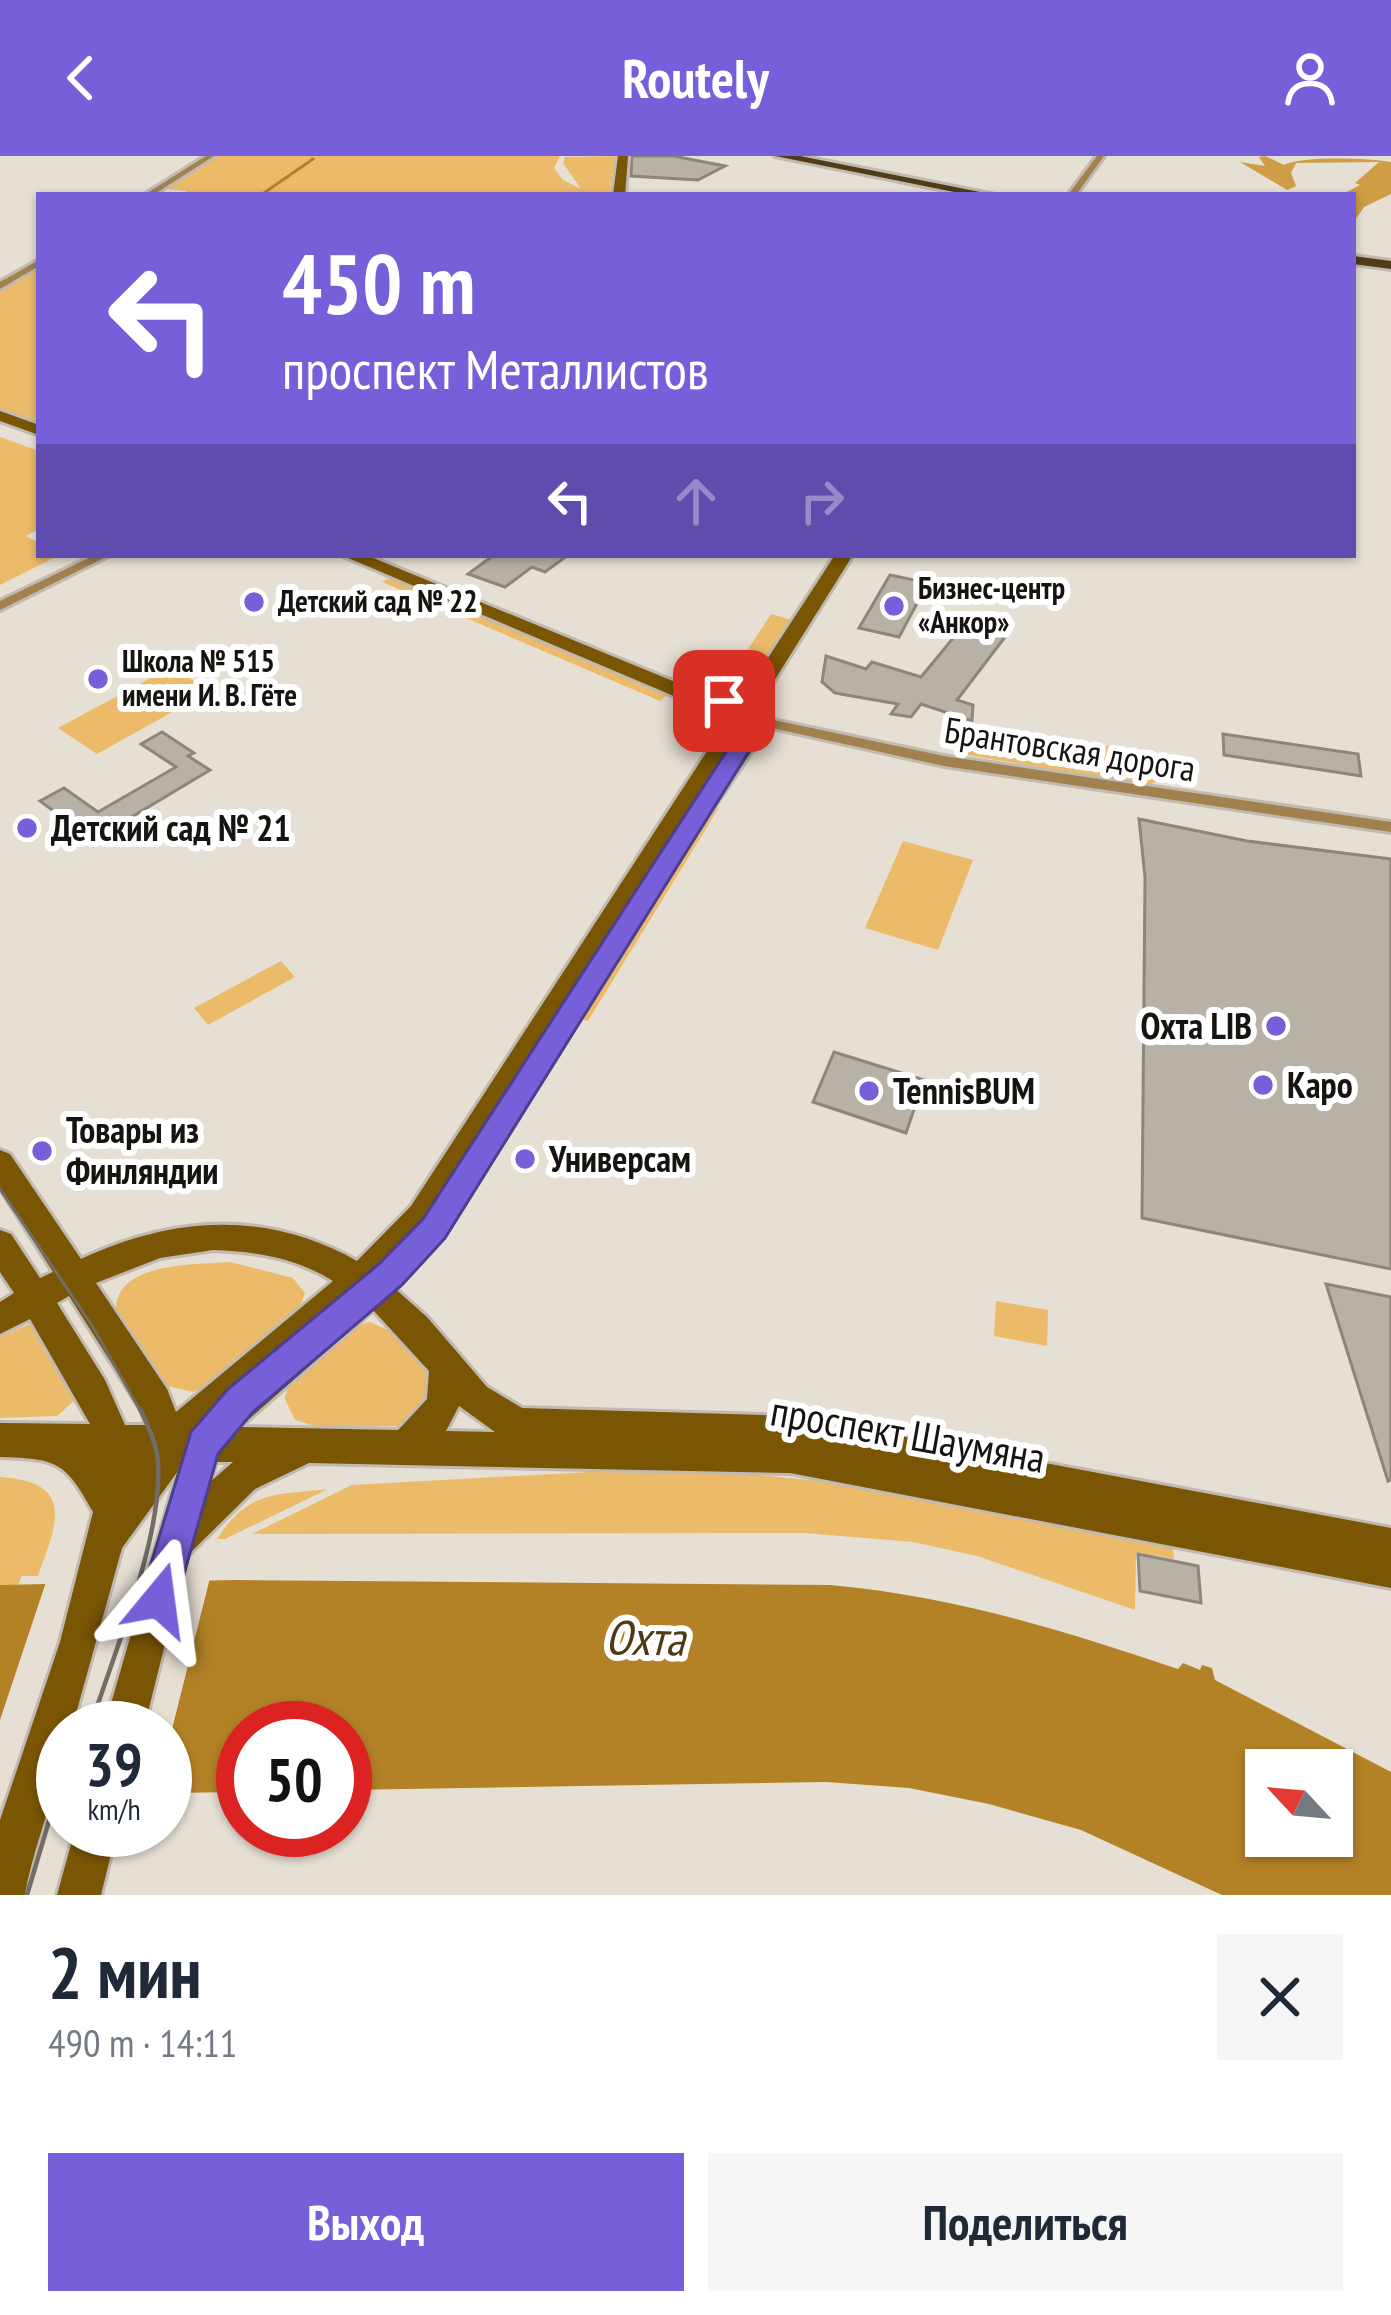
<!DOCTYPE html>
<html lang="ru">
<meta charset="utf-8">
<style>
:root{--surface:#fff;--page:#f6f6f7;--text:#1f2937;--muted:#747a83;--accent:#785fda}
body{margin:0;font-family:"PT Sans Narrow",sans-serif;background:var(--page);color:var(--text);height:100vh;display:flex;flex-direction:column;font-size:45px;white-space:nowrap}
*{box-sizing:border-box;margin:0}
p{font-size:39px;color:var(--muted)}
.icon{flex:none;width:66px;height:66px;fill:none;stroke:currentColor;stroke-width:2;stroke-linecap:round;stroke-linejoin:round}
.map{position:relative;height:1739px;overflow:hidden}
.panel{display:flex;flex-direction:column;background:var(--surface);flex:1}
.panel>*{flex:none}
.guide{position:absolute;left:36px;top:36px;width:1320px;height:366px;border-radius:0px;box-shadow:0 3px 9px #0004;background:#785fda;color:#fff;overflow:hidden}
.needle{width:78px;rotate:296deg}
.controls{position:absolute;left:1245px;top:1593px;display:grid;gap:24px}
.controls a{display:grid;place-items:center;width:108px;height:108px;border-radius:0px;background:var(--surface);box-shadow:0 3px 9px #0004;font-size:60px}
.speed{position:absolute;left:36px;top:1545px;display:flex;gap:24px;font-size:60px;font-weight:700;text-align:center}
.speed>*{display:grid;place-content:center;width:156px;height:156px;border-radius:50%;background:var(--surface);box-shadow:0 3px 9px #0004;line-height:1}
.speed small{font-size:30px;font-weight:400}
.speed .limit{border:18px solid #d22;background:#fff;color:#111}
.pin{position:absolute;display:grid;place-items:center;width:102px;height:102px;color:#fff;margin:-51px;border-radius:24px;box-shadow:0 6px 18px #0006}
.me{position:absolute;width:132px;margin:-66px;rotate:16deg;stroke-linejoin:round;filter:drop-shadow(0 0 9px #0008)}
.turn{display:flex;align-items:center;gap:42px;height:252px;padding:0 48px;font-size:54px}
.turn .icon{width:156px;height:156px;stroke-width:2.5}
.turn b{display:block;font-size:84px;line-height:102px}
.lanes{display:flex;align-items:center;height:114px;padding:0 48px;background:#0003;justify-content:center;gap:60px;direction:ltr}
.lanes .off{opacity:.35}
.round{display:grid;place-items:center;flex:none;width:126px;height:126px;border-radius:0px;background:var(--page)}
.head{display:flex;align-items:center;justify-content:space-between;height:204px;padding:0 48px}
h1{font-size:72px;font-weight:800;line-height:90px}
.primary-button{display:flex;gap:24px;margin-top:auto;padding:24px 48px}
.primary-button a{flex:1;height:138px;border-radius:0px;background:var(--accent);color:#fff;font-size:48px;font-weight:800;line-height:138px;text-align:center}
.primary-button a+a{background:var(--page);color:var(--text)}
header{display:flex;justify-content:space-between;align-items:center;height:156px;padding:0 48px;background:var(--accent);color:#fff;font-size:54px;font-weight:800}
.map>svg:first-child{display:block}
.green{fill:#ecbb6a}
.forest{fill:#cf9d46}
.water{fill:#b38226;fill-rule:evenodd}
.pier{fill:#e6dfd4}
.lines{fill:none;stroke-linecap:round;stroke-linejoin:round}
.stream{stroke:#b38226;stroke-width:3}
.building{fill:#b8b1a6;stroke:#8d867c;stroke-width:3}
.street-casing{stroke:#c1bab1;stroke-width:6}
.secondary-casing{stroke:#c1bab1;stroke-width:6}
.primary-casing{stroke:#c1bab1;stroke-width:6}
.street{fill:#a1814d;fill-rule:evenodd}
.secondary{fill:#7a5504;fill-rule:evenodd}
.primary{fill:#513c16;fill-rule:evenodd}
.tram-far1{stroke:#726e67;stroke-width:3}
.tram{stroke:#726e67;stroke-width:4.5}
.route{fill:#785fda;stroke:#4e3e8e;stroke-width:3}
.poi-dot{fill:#785fda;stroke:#fff;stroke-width:4.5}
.labels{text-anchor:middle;stroke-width:12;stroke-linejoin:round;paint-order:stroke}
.far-poi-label{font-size:30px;font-weight:bold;fill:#161410;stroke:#fff;text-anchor:start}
.street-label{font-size:36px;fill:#161410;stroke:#fff}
.poi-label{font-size:36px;font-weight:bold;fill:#161410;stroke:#fff;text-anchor:start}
.near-street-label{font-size:42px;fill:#161410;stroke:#fff}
.near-water-label{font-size:48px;font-style:italic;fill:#4f3a16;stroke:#fff}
</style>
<header><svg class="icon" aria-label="back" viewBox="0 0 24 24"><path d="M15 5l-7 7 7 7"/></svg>Routely<svg class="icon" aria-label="person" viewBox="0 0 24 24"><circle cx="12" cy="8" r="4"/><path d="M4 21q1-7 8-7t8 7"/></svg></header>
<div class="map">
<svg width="1391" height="1739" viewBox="0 0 1391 1739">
<rect width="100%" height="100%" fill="#e6dfd4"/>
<path class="green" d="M217,0H560L554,12L563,24L581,33L563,7L565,1L615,0L610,39H182L187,35L164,33Z
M39,111V268L0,253V135Z
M0,281L39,295V373L26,380L39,387V399H60L0,429Z
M390,422L667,539L660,545L382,426Z
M771,458L795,465L750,534L737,528L747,495Z
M171,511L210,535L97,598L58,572Z
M1054,582L1154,597L1158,625L1147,629L955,597L962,592L1051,606Z
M720,650L588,865L578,862L691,678Z
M903,685L973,704L938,794L865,772Z
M281,805L295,821L208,869L194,852Z
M230,1106L293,1122L305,1137L297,1159L207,1230L193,1236L167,1230L116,1159C111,1105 195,1109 230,1106Z
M996,1145L1048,1154L1047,1190L994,1180Z
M370,1166L393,1176L434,1221L437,1230L410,1270L318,1271L295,1264L285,1243C290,1212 341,1171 370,1166Z
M27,1169L38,1170L76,1243L57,1260L0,1262V1181Z
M590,1316L749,1318L839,1327L1173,1393L1174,1403L1136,1396L1135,1454L977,1400L913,1386L804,1377L252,1378L352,1329Z
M0,1321C76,1326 57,1367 38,1420H22L18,1429H0Z
M328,1333L225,1383H217C248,1334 276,1339 328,1333Z"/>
<path class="forest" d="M1265,0L1284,9C1303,0 1366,2 1391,6V38L1364,51L1353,67V39H1341L1360,29L1355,27L1379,6L1296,7L1291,17L1296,30L1287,34L1240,6L1265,10L1259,1Z"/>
<path class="water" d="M235,1424L830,1429C952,1440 1063,1474 1178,1513L1183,1507L1200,1514L1202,1509L1212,1512L1215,1524L1391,1616V1739H1222L1081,1674L989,1648L909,1632L826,1626L345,1634V1572H243V1636L165,1637V1572H63L0,1637V1429ZM1266,1614H1332V1680H1266Z"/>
<path class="pier" d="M211,1418L165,1601V1572H63V1643H0V1564L47,1423Z"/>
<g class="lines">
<path class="stream" d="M261,39L313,3"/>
</g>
<path class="building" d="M632,0H673L725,10L698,24L631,20Z
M494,399H568L545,416L532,411L505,431L468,418Z
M890,419L928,427L899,481L859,472Z
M964,469L1005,481L957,544L973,549L972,565L921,548L911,561L891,558L898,548L835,537L822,526L826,500L866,513L872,506L921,521Z
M162,576L194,597L188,600L210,614L100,680L78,664L71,668L40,645L64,632L98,656L176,611L141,588Z
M1223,578L1358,598L1361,620L1224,599Z
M1139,663L1247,685L1391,703V1113L1142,1062L1145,721Z
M834,896L924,924L906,977L813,946Z
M1326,1128L1391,1141V1324L1388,1325Z
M1138,1398L1198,1410L1201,1447L1140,1435Z"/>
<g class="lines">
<defs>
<path id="street" d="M206,0H214L153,39H144Z
M1097,0H1104L1076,39H1068Z
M39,104V110L0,133V126Z
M95,399H110L0,454V445Z
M741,557L944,600L1391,666V676L944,610L736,564V558Z"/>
<path id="secondary" d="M618,0H628L625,39H613Z
M0,255L39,269V279L0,265Z
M341,399H366L736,551L835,399H853L734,589L747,579L758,586L699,673L682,672L433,1070L383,1122L427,1161L487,1231L522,1252L795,1260L1391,1372V1432L790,1317L309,1307L255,1333L187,1400L144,1572H104L178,1315L122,1392L72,1572H63C63,1628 34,1683 25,1739H0V1664L60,1486L93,1356C65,1305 57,1303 0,1301V1267L90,1268L30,1163L0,1178V1146L14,1137L0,1116V1074L11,1078L40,1122L53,1116L0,1032V994L10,998L81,1103C173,1060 267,1054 357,1105L411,1050L728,563ZM213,1094C258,1096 294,1101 333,1125L176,1256L167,1233L96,1127L160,1102ZM69,1140L141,1254L147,1269H125L105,1224L57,1147ZM373,1154L429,1215L427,1243L402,1270L398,1274L240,1271ZM459,1250L495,1276L446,1275ZM216,1306H233L210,1326Z
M75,1674H117L101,1739H57Z"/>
<path id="primary" d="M775,0H800L995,39H969Z
M1353,100L1391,105V113L1353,108Z"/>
</defs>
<use href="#street" class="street-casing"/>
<use href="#secondary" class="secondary-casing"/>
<use href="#primary" class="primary-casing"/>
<use href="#street" class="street"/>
<use href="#secondary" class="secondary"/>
<use href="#primary" class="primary"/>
<path class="tram-far1" d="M0,1033L91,1168L141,1256"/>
<path class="tram" d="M90,1572C113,1499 163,1381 158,1307C157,1288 148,1270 140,1253
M27,1739L63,1618"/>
</g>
<path class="route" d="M724,538C744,544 755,548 768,565L445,1082L402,1129L252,1257L218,1298L173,1457L159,1463L145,1457L140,1444L191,1276L228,1233L379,1108L423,1063L746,565L739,557L716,549V540Z"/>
<g class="poi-dot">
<circle cx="254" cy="446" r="12"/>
<circle cx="894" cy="450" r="12"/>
<circle cx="98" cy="523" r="12"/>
<circle cx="27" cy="672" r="12"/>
<circle cx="1276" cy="870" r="12"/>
<circle cx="1263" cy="929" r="12"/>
<circle cx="869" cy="935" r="12"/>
<circle cx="42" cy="995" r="12"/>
<circle cx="525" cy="1003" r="12"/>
</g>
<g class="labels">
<g class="far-poi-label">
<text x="918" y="443">Бизнес-центр<tspan x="918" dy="34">«Анкор»</tspan></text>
<text x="278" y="456">Детский сад № 22</text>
<text x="122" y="516">Школа № 515<tspan x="122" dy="34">имени И. В. Гёте</tspan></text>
</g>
<g class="street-label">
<text transform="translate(1070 593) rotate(9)" y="13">Брантовская дорога</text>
</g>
<g class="poi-label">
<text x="51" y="685">Детский сад № 21</text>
<text x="1252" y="883" text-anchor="end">Охта LIB</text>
<text x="1287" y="942">Каро</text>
<text x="893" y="948">TennisBUM</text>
<text x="66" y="987">Товары из<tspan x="66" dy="41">Финляндии</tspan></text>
<text x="549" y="1016">Универсам</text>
</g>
<g class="near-street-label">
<text transform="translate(908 1278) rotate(10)" y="15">проспект Шаумяна</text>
</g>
<g class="near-water-label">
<text transform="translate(645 1482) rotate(1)" y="17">Охта</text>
</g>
</g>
</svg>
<div class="controls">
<a><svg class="needle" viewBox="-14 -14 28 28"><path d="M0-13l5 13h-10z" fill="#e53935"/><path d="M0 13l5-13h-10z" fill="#747a83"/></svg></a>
</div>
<div class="speed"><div>39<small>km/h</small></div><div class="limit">50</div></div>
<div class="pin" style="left:724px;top:545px;background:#d93025"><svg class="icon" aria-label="arrive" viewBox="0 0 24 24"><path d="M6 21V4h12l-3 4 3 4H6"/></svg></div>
<svg class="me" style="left:159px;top:1444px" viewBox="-20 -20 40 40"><path d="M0-17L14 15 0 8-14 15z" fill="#785fda" stroke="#fff" stroke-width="4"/></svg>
<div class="guide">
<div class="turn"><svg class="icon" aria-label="left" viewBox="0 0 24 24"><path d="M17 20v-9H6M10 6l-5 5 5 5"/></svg><div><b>450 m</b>проспект Металлистов</div></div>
<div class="lanes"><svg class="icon" aria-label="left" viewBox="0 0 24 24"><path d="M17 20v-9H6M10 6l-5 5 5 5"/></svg><svg class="icon off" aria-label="ahead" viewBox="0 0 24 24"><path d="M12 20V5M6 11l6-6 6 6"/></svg><svg class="icon off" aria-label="right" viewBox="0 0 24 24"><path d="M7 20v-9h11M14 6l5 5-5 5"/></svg></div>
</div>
</div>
<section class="panel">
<div class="head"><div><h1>2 мин</h1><p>490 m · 14:11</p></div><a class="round"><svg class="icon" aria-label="close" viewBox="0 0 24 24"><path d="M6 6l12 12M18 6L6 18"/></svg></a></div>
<div class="primary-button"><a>Выход</a><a>Поделиться</a></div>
</section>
